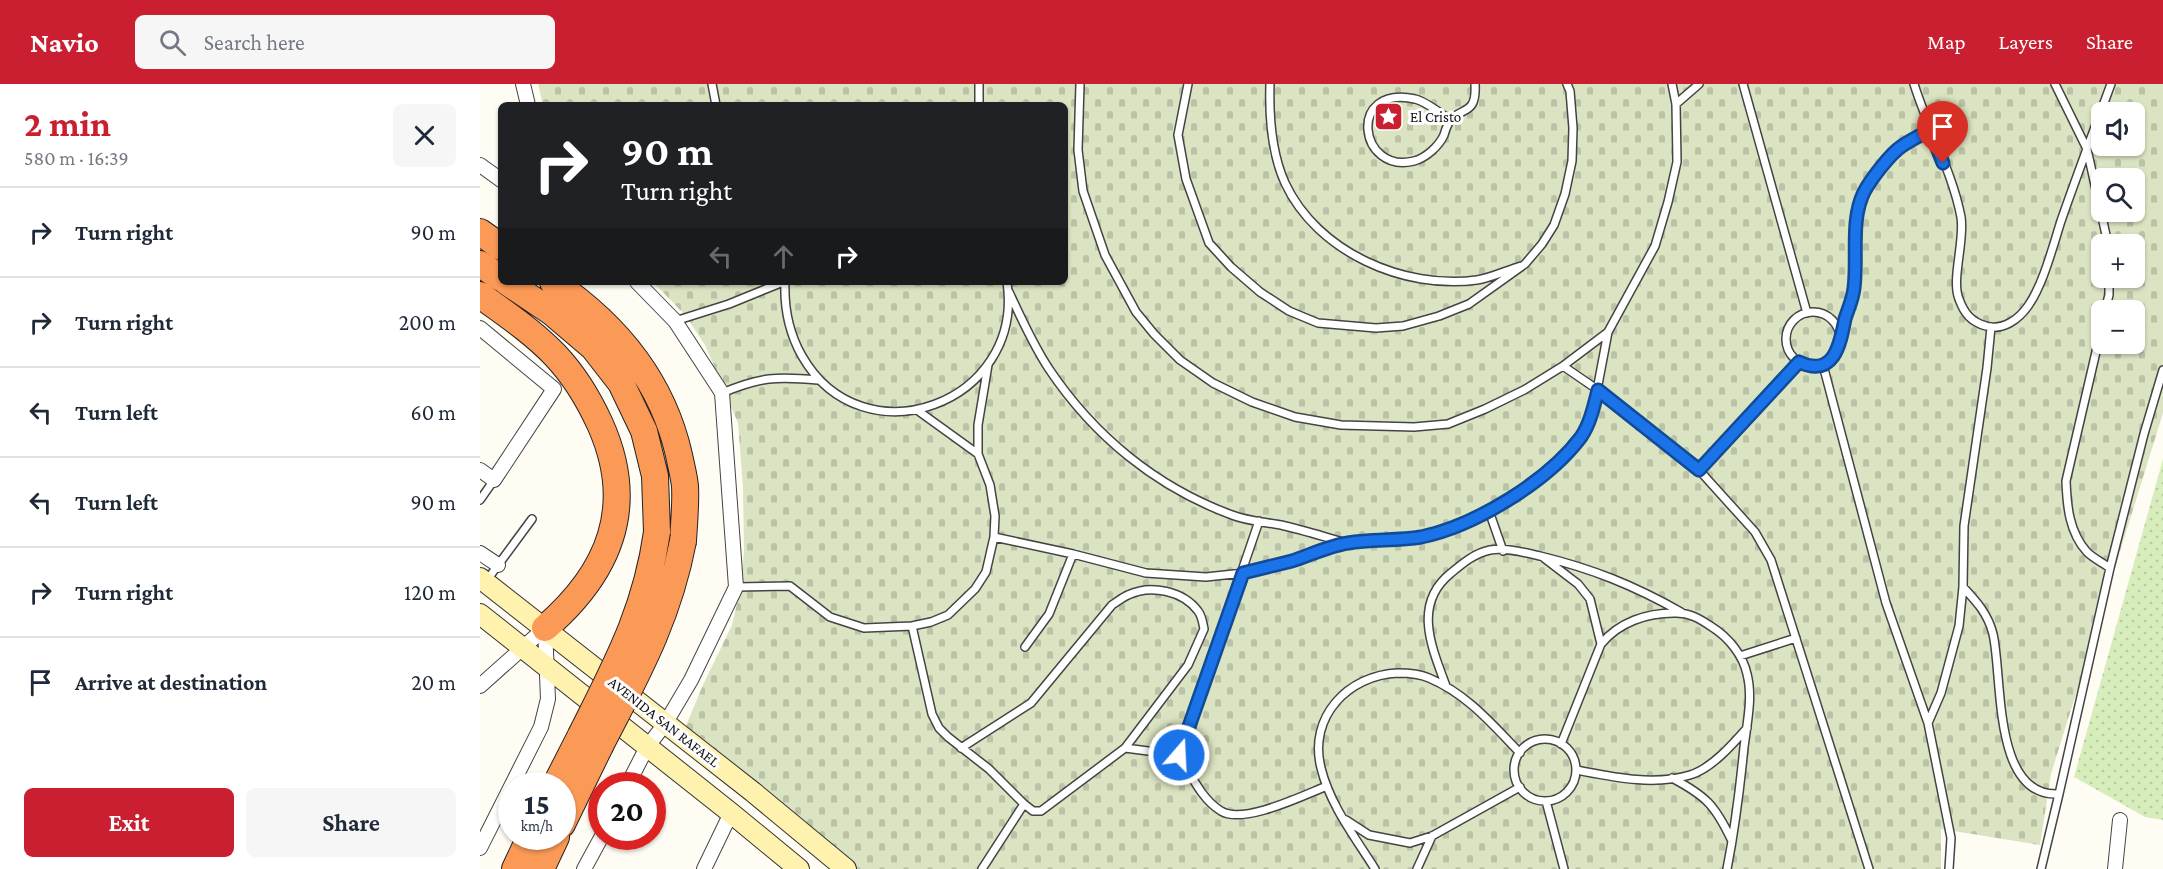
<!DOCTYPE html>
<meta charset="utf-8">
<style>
:root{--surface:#fff;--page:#f6f6f7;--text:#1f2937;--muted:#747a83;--line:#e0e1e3;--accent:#ca1f30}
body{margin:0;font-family:"Crimson Pro",serif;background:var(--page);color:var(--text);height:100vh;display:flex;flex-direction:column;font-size:22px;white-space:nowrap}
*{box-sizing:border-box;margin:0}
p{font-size:20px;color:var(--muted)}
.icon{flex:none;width:33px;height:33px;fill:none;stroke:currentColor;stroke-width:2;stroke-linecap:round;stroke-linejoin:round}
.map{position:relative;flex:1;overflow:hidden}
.details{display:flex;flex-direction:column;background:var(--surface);width:480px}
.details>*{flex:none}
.banner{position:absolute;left:18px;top:18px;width:570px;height:183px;border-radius:9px;box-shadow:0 2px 4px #0004;background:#202124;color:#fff;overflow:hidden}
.fabs{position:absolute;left:1611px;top:18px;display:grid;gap:12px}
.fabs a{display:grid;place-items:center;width:54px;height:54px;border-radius:9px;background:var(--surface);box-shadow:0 2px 4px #0004;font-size:30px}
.speed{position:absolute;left:18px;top:688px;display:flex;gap:12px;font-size:30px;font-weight:700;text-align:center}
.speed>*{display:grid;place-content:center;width:78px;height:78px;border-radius:50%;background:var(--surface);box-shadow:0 2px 4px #0004;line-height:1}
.speed small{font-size:15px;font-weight:400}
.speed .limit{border:9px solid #d22;background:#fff;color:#111}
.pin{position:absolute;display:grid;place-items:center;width:51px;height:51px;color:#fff;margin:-62px -26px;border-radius:50% 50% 50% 0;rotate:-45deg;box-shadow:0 0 6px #0007}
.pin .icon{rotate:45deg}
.me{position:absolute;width:66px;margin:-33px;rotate:19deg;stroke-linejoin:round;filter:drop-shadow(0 0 4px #0008)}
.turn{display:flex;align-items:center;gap:21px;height:126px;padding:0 24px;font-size:27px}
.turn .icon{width:78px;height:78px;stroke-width:2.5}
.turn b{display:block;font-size:42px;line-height:51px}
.lanes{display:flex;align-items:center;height:57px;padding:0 24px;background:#0003;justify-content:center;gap:30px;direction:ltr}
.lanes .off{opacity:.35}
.round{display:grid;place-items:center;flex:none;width:63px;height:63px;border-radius:9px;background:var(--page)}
.headline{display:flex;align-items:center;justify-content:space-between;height:102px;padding:0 24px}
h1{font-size:36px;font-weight:700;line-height:45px;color:var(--accent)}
.primary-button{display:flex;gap:12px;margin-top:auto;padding:12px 24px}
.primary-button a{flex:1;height:69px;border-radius:9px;background:var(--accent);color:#fff;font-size:24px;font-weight:700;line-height:69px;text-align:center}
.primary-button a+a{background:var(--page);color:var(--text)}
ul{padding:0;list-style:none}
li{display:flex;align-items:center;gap:18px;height:90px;padding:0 24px;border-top:2px solid var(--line)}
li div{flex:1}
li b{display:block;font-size:22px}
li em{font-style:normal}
header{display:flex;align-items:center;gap:36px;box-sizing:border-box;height:84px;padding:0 30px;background:var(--accent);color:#fff}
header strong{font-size:28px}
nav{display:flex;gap:33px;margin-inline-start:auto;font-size:21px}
.search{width:420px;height:54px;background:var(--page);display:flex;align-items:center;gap:15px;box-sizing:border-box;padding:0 21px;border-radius:9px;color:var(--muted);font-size:22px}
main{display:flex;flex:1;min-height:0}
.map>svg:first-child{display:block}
.grass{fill:url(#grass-dots)}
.cemetery{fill:url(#cemetery-stones);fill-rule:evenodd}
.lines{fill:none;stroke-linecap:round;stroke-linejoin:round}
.lane-casing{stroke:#444;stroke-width:10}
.street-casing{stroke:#444;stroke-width:16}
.secondary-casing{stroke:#333;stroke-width:22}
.highway-casing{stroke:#222;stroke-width:28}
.lane{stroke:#fff;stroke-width:7}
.street{stroke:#fff;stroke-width:14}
.secondary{stroke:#fff2af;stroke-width:20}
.highway{stroke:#fb9956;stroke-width:26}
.highway-bridge-casing{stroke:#222;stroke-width:28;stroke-linecap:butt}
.highway-bridge{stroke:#fb9956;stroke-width:26}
.route-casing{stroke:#114b97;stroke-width:15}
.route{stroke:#1a73e8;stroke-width:10}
.labels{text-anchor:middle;stroke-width:6;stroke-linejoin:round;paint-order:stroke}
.poi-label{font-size:15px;fill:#111;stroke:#fff;text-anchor:start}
.street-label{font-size:15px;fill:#111;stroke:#fff}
</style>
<header>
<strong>Navio</strong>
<div class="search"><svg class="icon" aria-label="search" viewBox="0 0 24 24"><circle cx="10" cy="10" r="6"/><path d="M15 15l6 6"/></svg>Search here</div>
<nav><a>Map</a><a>Layers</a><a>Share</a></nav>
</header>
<main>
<section class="details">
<div class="headline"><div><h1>2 min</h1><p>580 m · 16:39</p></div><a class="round"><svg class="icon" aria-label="close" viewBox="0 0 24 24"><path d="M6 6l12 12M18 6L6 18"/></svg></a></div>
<ul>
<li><svg class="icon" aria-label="right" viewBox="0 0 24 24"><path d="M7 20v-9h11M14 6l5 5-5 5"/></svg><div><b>Turn right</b></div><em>90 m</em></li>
<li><svg class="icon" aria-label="right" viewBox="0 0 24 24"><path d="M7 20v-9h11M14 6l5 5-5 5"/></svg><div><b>Turn right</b></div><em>200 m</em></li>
<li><svg class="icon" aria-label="left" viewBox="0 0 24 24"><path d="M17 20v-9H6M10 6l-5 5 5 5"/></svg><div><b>Turn left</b></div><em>60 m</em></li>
<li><svg class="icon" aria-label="left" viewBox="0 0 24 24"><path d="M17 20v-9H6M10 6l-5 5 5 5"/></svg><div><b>Turn left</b></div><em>90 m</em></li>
<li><svg class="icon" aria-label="right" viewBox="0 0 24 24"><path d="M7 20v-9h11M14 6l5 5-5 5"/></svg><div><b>Turn right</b></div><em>120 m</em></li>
<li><svg class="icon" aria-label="arrive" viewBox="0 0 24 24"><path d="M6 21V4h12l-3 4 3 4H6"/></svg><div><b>Arrive at destination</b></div><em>20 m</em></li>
</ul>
<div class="primary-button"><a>Exit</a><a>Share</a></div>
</section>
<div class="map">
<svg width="1683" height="785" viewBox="0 0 1683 785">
<defs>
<pattern id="grass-dots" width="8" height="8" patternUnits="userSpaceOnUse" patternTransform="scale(1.5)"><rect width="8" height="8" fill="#d7edbb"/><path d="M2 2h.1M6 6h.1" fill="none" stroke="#b8caa0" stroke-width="1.8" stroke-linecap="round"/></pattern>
<pattern id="cemetery-stones" width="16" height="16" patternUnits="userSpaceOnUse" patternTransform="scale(1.5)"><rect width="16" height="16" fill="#dbe4c2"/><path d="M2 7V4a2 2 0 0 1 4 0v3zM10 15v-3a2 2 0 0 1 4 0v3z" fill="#bbc3a6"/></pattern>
</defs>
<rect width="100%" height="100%" fill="#fffcf4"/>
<path class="grass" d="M1683,375V736L1665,733L1594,693Z"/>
<path class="cemetery" d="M58,0H1683V329L1571,690L1560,761L1461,745V785H374L280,700L205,644L223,601L252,541L259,511L264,468L263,403L258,339L225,261L205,231L173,198H585V21H63ZM1622,28H1654V62H1622ZM1622,94H1654V128H1622ZM1622,160H1654V194H1622ZM1622,226H1654V260H1622Z"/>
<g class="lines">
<defs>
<path id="lane" d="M232,0L236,21
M600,0L598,66L603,107L625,171L656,228L674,250L700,276L733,299L772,318L815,333L861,341L934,343L968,340L1005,325L1044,306L1083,282L1128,248L1175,162L1188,118L1197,78L1196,20L1192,0
M708,0L698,51L706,95L729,159L751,183L780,208L809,227L838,239L896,244L923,242L959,232L989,220L1045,180L1062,160L1074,141L1085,110L1092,77L1093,44L1090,7L1087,0
M790,0C789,31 792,70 805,99C837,168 924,206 997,196C1011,194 1027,186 1041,182
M1263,0L1327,229
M1434,0C1448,45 1472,87 1481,133C1485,156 1471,196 1479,215C1484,229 1491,238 1506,242C1523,247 1539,235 1548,222C1563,201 1573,162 1581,137C1597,91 1614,46 1631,0
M1575,0L1607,65L1628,160
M1196,20L1219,0
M499,21V0
M970,36C960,29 947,18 935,15C866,0 879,91 934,77C946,74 959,62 964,51C965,47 967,42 969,38C980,22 997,33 995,0
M305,198C304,224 309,249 322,272C383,379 545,319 527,198
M529,208C541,234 553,261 569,285C614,352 676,403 752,431C767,437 785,438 801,441C823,446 845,453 867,459
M1625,226L1629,211V194
M1306 255a27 27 0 1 1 54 0a27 27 0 1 1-54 0Z
M195,237L249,220L303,198
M1622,242L1586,397C1587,422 1589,448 1607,468C1613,474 1623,479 1630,484
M1360,259L1374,205L1378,126L1384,108L1408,76L1420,63L1450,46
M1343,281L1406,519L1448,639
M1083,282L1118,306L1219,386L1275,448L1291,476L1389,785
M242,309C280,293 297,292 338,296
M437,326L498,370
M1219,386L1319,278
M0,416L14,396
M1009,427L1023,467
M779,437L699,671C711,690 721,715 741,727C763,741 824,711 847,702
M514,453L593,470L666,489L726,493L763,489L811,477L867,459L942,452L976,442L1009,427L1043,406L1076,378L1101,352L1113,327L1128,248
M1064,474L1098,500L1110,515L1121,560
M7,496L52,435
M256,503L310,502L350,533L384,544L432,542L451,538L468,531L495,505L506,488L514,453L515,432L510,401L498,370V341L508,281
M1483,503C1497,518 1508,530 1513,550C1523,593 1512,714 1579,710L1630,484L1664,350L1683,286
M432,542L452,630L459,644L468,653L509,685L544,720L553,727H561L645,664L699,671
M545,563L569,530L593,470
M1260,572L1316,554
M966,602C952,564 932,520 971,489C983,479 995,469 1010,466C1025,463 1046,469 1060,472C1113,485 1153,501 1201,528
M1034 686a31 31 0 1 1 62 0a31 31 0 1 1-62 0Z
M1081,660L1121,560C1139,538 1167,529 1194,529C1209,528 1220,535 1232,543C1248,553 1263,571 1267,590C1273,613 1267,639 1264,663C1260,704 1255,744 1247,785
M481,664L551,619L632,521C637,518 643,513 648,511C671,500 703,507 718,527C722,532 723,540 724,545L708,581L645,664
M1096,686C1133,693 1173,702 1210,691C1231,685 1253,660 1267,644
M1192,694C1226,712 1235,721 1252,757
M1066,717L1084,785
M866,736L889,751L930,759L952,752L1040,703
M502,785L544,720
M895,785C875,753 850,721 841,684C828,633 868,591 918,589C928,589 940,590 949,594C987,610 1012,640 1040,669
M937,785L952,752
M1469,785L1471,754L1448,639L1461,609L1479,542L1483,503L1484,442L1507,284L1511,243
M1561,785L1579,710"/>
<path id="street" d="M43,0L48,21
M0,81L21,96
M0,244L74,305L14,396L0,386
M0,469L18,481
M0,602L65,544
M147,702L167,663L185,640L211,596L256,503L242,309L195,237L157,198
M0,764L61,643L68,615L65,544
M104,785L122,752
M224,785L251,729
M1635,785L1640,736"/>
<path id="secondary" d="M0,494L273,708L366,785
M0,530L251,729L319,785"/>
<path id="highway" d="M0,148L21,163
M0,180L21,194
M27,198L73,229L113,263L141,299L164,347L175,392L177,448
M73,198C135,240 182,296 199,371C201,381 204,392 205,402C206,420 204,439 203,457
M0,211C26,230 53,248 75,271C94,291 109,316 120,340C157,422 130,488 65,544
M75,702L101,651
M82,740L120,662
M35,785L50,753
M61,785L76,753"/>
</defs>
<use href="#lane" class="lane-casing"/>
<use href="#street" class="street-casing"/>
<use href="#secondary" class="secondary-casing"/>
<use href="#highway" class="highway-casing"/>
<use href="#lane" class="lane"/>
<use href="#street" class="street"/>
<use href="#secondary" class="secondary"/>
<use href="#highway" class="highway"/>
<defs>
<path id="highway-bridge" d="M101,651C136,581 166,527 177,448
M120,662C156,592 188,536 203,457"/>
</defs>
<use href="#highway-bridge" class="highway-bridge-casing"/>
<use href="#highway-bridge" class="highway-bridge"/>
</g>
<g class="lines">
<defs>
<path id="route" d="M699,671L763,489C779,485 796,481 812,477C830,471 849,462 868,459C892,455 917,457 941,453C995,442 1068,397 1101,353C1110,340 1114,322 1118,306L1219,386L1319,278C1354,294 1360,261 1365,235C1368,225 1373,215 1374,204C1378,174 1370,136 1384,108C1391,95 1410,70 1422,62C1431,56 1441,51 1450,46L1463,79"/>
</defs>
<use href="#route" class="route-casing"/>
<use href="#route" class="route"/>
</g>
<defs>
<symbol id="sight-square" viewBox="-11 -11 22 22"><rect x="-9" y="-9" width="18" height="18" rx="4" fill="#ca1f30" stroke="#fff"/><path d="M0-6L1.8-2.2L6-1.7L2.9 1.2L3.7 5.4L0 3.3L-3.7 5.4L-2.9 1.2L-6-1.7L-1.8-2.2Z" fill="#fff"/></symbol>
</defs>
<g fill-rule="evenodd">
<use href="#sight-square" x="892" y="16" width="33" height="33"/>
</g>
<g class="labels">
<g class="poi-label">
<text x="930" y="38">El Cristo</text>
</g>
<g class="street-label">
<text transform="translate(184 638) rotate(38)" y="5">AVENIDA SAN RAFAEL</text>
</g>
</g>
</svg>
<div class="fabs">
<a><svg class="icon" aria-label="sound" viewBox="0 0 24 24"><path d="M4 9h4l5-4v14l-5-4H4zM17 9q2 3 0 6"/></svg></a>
<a><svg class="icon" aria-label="search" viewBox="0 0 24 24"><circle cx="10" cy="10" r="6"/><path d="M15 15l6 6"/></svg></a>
<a>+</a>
<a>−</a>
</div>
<div class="speed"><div>15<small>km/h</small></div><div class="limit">20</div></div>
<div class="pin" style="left:1463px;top:79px;background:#d93025"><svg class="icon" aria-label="arrive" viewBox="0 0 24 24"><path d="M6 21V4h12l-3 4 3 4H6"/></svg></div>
<svg class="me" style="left:699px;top:671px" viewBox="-20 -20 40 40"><circle r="17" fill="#1a73e8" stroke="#fff" stroke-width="3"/><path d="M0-11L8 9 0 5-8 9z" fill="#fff"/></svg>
<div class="banner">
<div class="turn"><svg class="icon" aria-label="right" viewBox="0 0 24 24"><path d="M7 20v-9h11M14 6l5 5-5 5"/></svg><div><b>90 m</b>Turn right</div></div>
<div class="lanes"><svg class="icon off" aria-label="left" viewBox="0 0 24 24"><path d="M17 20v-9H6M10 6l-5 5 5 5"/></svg><svg class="icon off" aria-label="ahead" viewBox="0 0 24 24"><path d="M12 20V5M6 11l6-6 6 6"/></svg><svg class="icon" aria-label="right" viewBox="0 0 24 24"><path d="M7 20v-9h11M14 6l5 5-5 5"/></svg></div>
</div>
</div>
</main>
